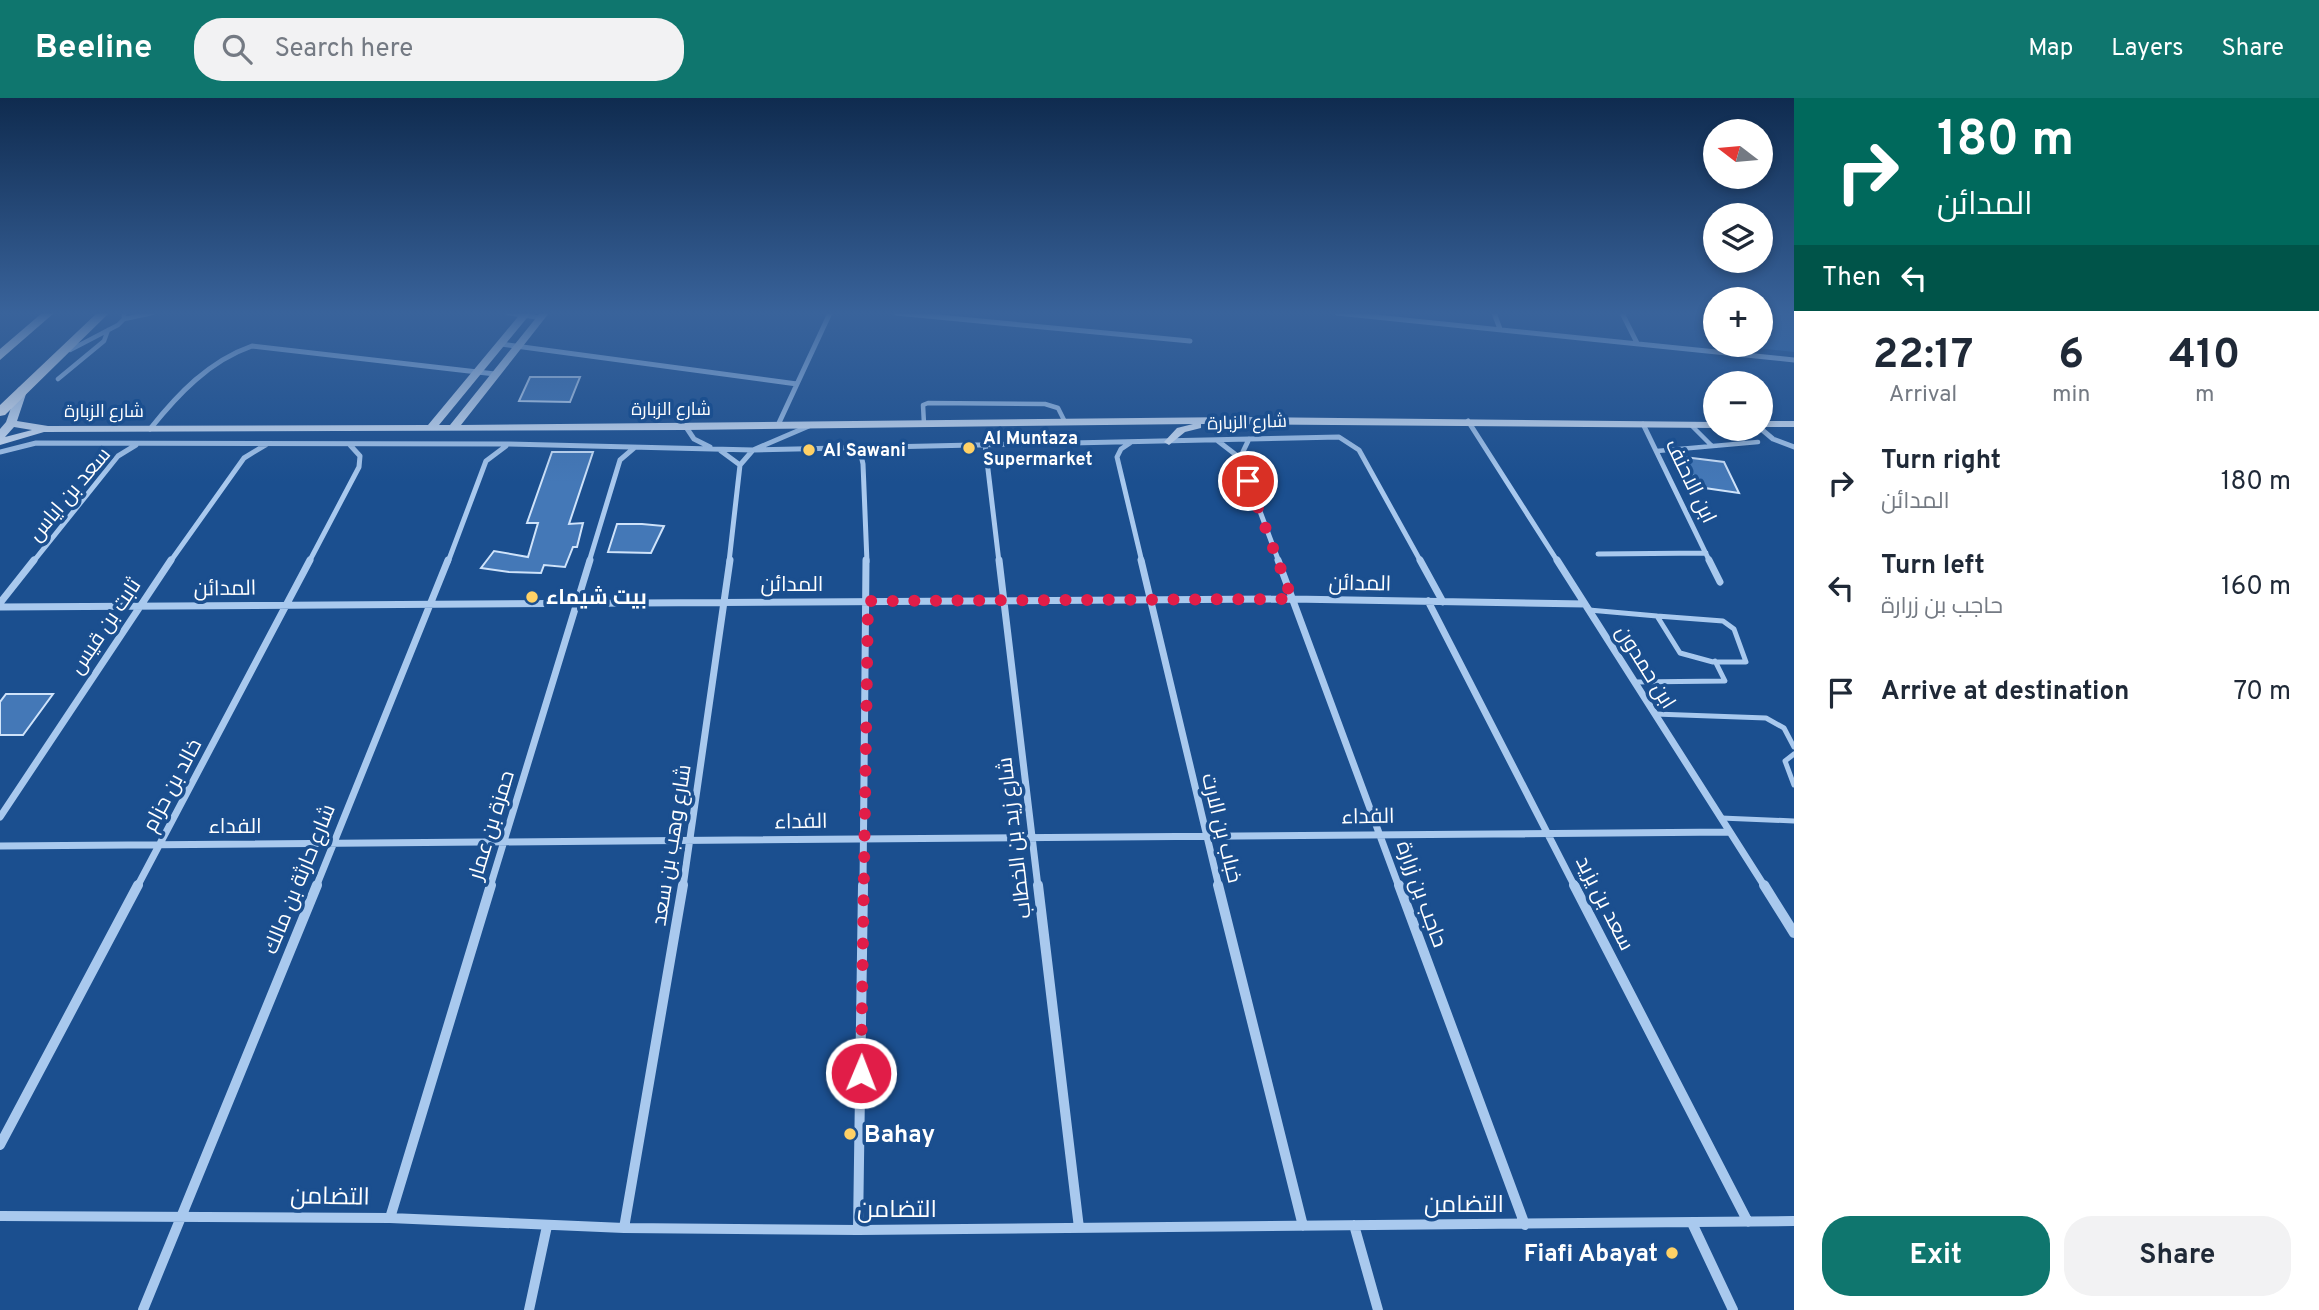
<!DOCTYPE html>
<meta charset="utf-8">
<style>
:root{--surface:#fff;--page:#f2f2f3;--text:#1f2937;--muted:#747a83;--accent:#0f766e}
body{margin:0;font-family:Overpass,Cairo,sans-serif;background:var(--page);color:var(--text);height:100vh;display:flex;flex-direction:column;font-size:26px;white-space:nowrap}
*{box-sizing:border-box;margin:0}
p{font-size:23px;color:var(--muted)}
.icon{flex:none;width:38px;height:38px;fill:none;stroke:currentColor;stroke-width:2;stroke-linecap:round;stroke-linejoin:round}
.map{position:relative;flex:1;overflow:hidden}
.sheet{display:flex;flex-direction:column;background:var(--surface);width:525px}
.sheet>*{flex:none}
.guide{background:#00695c;color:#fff;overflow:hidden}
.needle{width:46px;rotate:286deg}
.controls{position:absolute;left:1703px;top:21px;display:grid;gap:14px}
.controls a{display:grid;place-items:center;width:70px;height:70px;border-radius:50%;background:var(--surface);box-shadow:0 4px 10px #0003;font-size:35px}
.pin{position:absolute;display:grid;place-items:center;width:60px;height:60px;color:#fff;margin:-30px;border:4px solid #fff;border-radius:50%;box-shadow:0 2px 7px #0007}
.me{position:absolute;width:77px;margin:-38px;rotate:1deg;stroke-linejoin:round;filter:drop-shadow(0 0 5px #0008)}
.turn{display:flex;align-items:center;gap:24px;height:147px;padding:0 28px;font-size:32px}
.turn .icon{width:91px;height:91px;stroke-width:2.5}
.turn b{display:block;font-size:49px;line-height:60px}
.then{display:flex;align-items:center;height:66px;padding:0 28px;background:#0003;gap:14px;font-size:26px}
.eta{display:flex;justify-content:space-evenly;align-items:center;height:119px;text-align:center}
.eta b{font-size:42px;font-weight:700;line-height:49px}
.action{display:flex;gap:14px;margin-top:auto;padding:14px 28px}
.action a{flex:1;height:80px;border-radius:28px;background:var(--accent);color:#fff;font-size:28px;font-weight:700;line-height:80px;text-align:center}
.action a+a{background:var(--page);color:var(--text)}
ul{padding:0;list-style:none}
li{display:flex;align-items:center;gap:21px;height:105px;padding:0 28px}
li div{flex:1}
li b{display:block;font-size:26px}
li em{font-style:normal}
header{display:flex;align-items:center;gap:42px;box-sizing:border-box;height:98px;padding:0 35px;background:var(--accent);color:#fff}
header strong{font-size:33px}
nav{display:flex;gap:38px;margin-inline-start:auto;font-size:24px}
.search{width:490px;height:63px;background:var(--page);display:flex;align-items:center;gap:18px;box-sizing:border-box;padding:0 24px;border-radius:28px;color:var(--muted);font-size:26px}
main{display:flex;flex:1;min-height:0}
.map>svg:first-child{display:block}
.green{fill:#2e69ad}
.building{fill:#4478b7;stroke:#cfe3fa;stroke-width:2}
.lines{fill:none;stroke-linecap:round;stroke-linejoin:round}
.lane-far1{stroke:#a9c9ee;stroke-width:4.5}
.lane{stroke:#a9c9ee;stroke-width:5}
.street-far2{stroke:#a9c9ee;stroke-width:5}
.street-far1{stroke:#a9c9ee;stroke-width:7}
.street{stroke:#a9c9ee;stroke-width:10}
.secondary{fill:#d6e6fa;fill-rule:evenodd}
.primary{fill:#f0f6ff;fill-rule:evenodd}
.route{stroke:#e11d48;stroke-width:12;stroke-dasharray:0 21.6}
.poi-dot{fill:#ffd166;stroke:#1b4f8f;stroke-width:2.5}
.labels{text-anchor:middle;stroke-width:7;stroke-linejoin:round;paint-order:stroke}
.far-street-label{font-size:18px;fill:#fff;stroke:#1b4f8f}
.far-poi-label{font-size:18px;font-weight:bold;fill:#fff;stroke:#1b4f8f;text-anchor:start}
.street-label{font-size:21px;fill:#fff;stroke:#1b4f8f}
.poi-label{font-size:21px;font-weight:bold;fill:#fff;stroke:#1b4f8f;text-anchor:start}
.near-poi-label{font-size:24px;font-weight:bold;fill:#fff;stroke:#1b4f8f;text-anchor:start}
.near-street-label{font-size:24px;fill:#fff;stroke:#1b4f8f}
</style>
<header>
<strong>Beeline</strong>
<div class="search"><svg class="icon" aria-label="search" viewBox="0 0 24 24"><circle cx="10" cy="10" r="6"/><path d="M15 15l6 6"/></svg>Search here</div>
<nav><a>Map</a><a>Layers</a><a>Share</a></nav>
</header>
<main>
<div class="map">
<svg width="1794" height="1212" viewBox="0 0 1794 1212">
<rect width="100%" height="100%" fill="#1b4f8f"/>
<path class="green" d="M1761,215H1794V254L1727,247H1760Z"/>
<path class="building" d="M530,279H580L570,304L519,303Z
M552,354H593L569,426L583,425L577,449H573L565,469L544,467L541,475L509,474L481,470L494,453L528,459L538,425H527Z
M1684,359L1724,364L1739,395L1698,389Z
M617,426H642L664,428L651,455L608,454Z
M6,596H53L23,637H0V604Z"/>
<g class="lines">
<path class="lane-far1" d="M508,215L541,220
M124,221L152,215
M70,252L118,227L124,221V215
M58,281L104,243L108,232
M924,326L923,307L928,305L1045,306L1058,310L1065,324
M1691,327L1712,348
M1657,353L1758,344"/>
<path class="lane" d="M1589,512L1657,518
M1657,518L1723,523L1734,531L1746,564H1713L1680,555Z
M1635,584L1725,583L1715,563
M1655,616L1766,620L1784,630L1794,649
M1794,656L1785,663L1794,687
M1721,720L1794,723"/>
<path class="street-far2" d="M896,215L1190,243
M1337,215L1794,262
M1494,215L1500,231
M1622,215L1637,245
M501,246L797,286
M1468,323L1558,464
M1643,326L1710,464
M778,327L830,215
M686,329L694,341L710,349
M1760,330L1773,341L1794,349
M150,331C178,296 209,263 252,248L495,276
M1218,343L1240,360L1279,464
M1130,345L1121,351L1117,359L1142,464
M985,346L999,464
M859,348L863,366L867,464
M721,353L740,367
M0,354L36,345L509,346L753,352L1339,339L1359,352L1421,464
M1240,360L1249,341
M1598,456L1706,455
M33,464L118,358L136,347
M170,464L244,360L267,346
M309,464L359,369L360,358L350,347
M448,464L486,363L506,348
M589,464L620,362L634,350
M729,464L740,367L753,352L809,328"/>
<path class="street-far1" d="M999,462L1038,789
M1141,462L1219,789
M1278,462L1399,789
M1420,462L1443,504
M1557,462L1765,789
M1709,462L1720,484
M1428,503L1575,789
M0,505L34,462
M0,509L1292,501L1585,506
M0,719L171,462
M0,748L1729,734
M137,789L310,462
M316,789L448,462
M490,789L590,462
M683,789L730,462
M863,789L866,462"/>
<path class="street" d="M1038,787L1079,1130
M1218,787L1303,1128
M1399,787L1525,1127
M1574,787L1748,1124
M1764,787L1794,835
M0,1047L138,787
M0,1118L390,1120L624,1130L858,1132L1794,1123
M390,1120L491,787
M1692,1125L1733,1212
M1354,1127L1378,1212
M624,1130L683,787
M858,1132L863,787
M143,1212L317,787
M529,1212L547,1128"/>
<path class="secondary" d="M521,215H531L439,327H450L540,215H549L461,327L1238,319L1715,324V330L1201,326V330L1185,334L1169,347L1164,344L1177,330L1193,326L686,332L44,334L0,347V331L6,324L18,290L23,287L28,290L17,323L48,328L428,327ZM14,329L32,332L5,339Z
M1760,323H1794V329H1760Z"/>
<path class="primary" d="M42,215H54L0,262V251Z
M97,215H109L5,317L0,318V307Z"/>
</g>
<linearGradient id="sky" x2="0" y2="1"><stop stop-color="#0f2b4f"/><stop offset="0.56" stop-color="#39639b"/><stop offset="1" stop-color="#39639b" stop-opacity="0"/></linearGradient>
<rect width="1794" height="384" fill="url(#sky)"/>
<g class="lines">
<path class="route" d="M861,975L868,503L1292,501L1248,383"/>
</g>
<g class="poi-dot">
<circle cx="969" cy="350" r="7"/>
<circle cx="809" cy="352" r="7"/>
<circle cx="532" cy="499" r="7"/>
<circle cx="850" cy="1036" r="7"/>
<circle cx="1672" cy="1155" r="7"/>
</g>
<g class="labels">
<g class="far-street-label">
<text x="671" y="317">شارع الزبارة</text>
<text x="104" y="319">شارع الزبارة</text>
<text transform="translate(1247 324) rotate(-2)" y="6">شارع الزبارة</text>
</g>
<g class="far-poi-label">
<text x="983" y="346">Al Muntaza<tspan x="983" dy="21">Supermarket</tspan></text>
<text x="823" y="358">Al Sawani</text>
</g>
<g class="street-label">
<text transform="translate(1691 383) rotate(64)" y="7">ابن الاحنف</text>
<text transform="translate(69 396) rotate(-50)" y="7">سعد بن اياس</text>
<text transform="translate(1360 485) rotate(1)" y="7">المدائن</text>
<text x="792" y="493">المدائن</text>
<text transform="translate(225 490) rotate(-1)" y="7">المدائن</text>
<text transform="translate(105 528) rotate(-56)" y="7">ثابت بن قيس</text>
<text transform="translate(1646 569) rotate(58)" y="7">ابن حمدون</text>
<text transform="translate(172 687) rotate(-62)" y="7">خالد بن حزام</text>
<text transform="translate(1368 718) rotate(-1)" y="7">الفداء</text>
<text transform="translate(801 723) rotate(-1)" y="7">الفداء</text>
<text transform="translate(491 727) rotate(-73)" y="7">حمزة بن عمار</text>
<text x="235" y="735">الفداء</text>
<text transform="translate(1222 730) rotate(76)" y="7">خباب بن الارت</text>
<text transform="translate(1014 740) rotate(-97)" y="7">شارع زيد بن الخطاب</text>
<text transform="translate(671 747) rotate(-81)" y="7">شارع وهب بن سعد</text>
<text transform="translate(299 781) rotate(-68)" y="7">شارع حارثة بن مالك</text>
<text transform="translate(1422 796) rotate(70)" y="7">حاجب بن زرارة</text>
<text transform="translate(1605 805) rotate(63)" y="7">سعد بن يزيد</text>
</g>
<g class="poi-label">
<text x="546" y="506">بيت شيماء</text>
</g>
<g class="near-poi-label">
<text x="864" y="1044">Bahay</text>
<text x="1658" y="1163" text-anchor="end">Fiafi Abayat</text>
</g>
<g class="near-street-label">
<text transform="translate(330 1098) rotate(1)" y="8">التضامن</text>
<text x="1464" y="1114">التضامن</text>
<text x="897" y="1119">التضامن</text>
</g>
</g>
</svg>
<div class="controls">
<a><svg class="needle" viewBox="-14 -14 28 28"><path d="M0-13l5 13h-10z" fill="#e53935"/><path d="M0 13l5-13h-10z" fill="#747a83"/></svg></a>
<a><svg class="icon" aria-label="layers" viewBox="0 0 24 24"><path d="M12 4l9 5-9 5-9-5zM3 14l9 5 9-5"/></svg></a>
<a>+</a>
<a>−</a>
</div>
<div class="pin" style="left:1248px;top:383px;background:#d93025"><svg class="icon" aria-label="arrive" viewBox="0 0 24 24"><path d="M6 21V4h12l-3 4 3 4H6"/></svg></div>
<svg class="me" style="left:861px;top:975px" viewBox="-20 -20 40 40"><circle r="17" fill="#e11d48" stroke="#fff" stroke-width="3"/><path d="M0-11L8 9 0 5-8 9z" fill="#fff"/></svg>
</div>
<section class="sheet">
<div class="guide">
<div class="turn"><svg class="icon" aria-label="right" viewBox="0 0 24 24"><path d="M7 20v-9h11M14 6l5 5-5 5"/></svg><div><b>180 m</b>المدائن</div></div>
<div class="then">Then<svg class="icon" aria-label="left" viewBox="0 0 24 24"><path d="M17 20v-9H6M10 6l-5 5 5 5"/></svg></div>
</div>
<div class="eta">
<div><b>22:17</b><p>Arrival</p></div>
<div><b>6</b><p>min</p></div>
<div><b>410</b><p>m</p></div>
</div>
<ul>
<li><svg class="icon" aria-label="right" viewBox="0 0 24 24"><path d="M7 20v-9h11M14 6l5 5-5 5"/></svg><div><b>Turn right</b><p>المدائن</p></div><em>180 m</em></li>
<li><svg class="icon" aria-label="left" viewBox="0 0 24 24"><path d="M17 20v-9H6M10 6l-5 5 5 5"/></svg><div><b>Turn left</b><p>حاجب بن زرارة</p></div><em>160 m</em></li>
<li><svg class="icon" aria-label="arrive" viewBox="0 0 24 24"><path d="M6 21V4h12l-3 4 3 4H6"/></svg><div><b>Arrive at destination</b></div><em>70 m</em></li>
</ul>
<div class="action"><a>Exit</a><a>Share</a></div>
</section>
</main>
